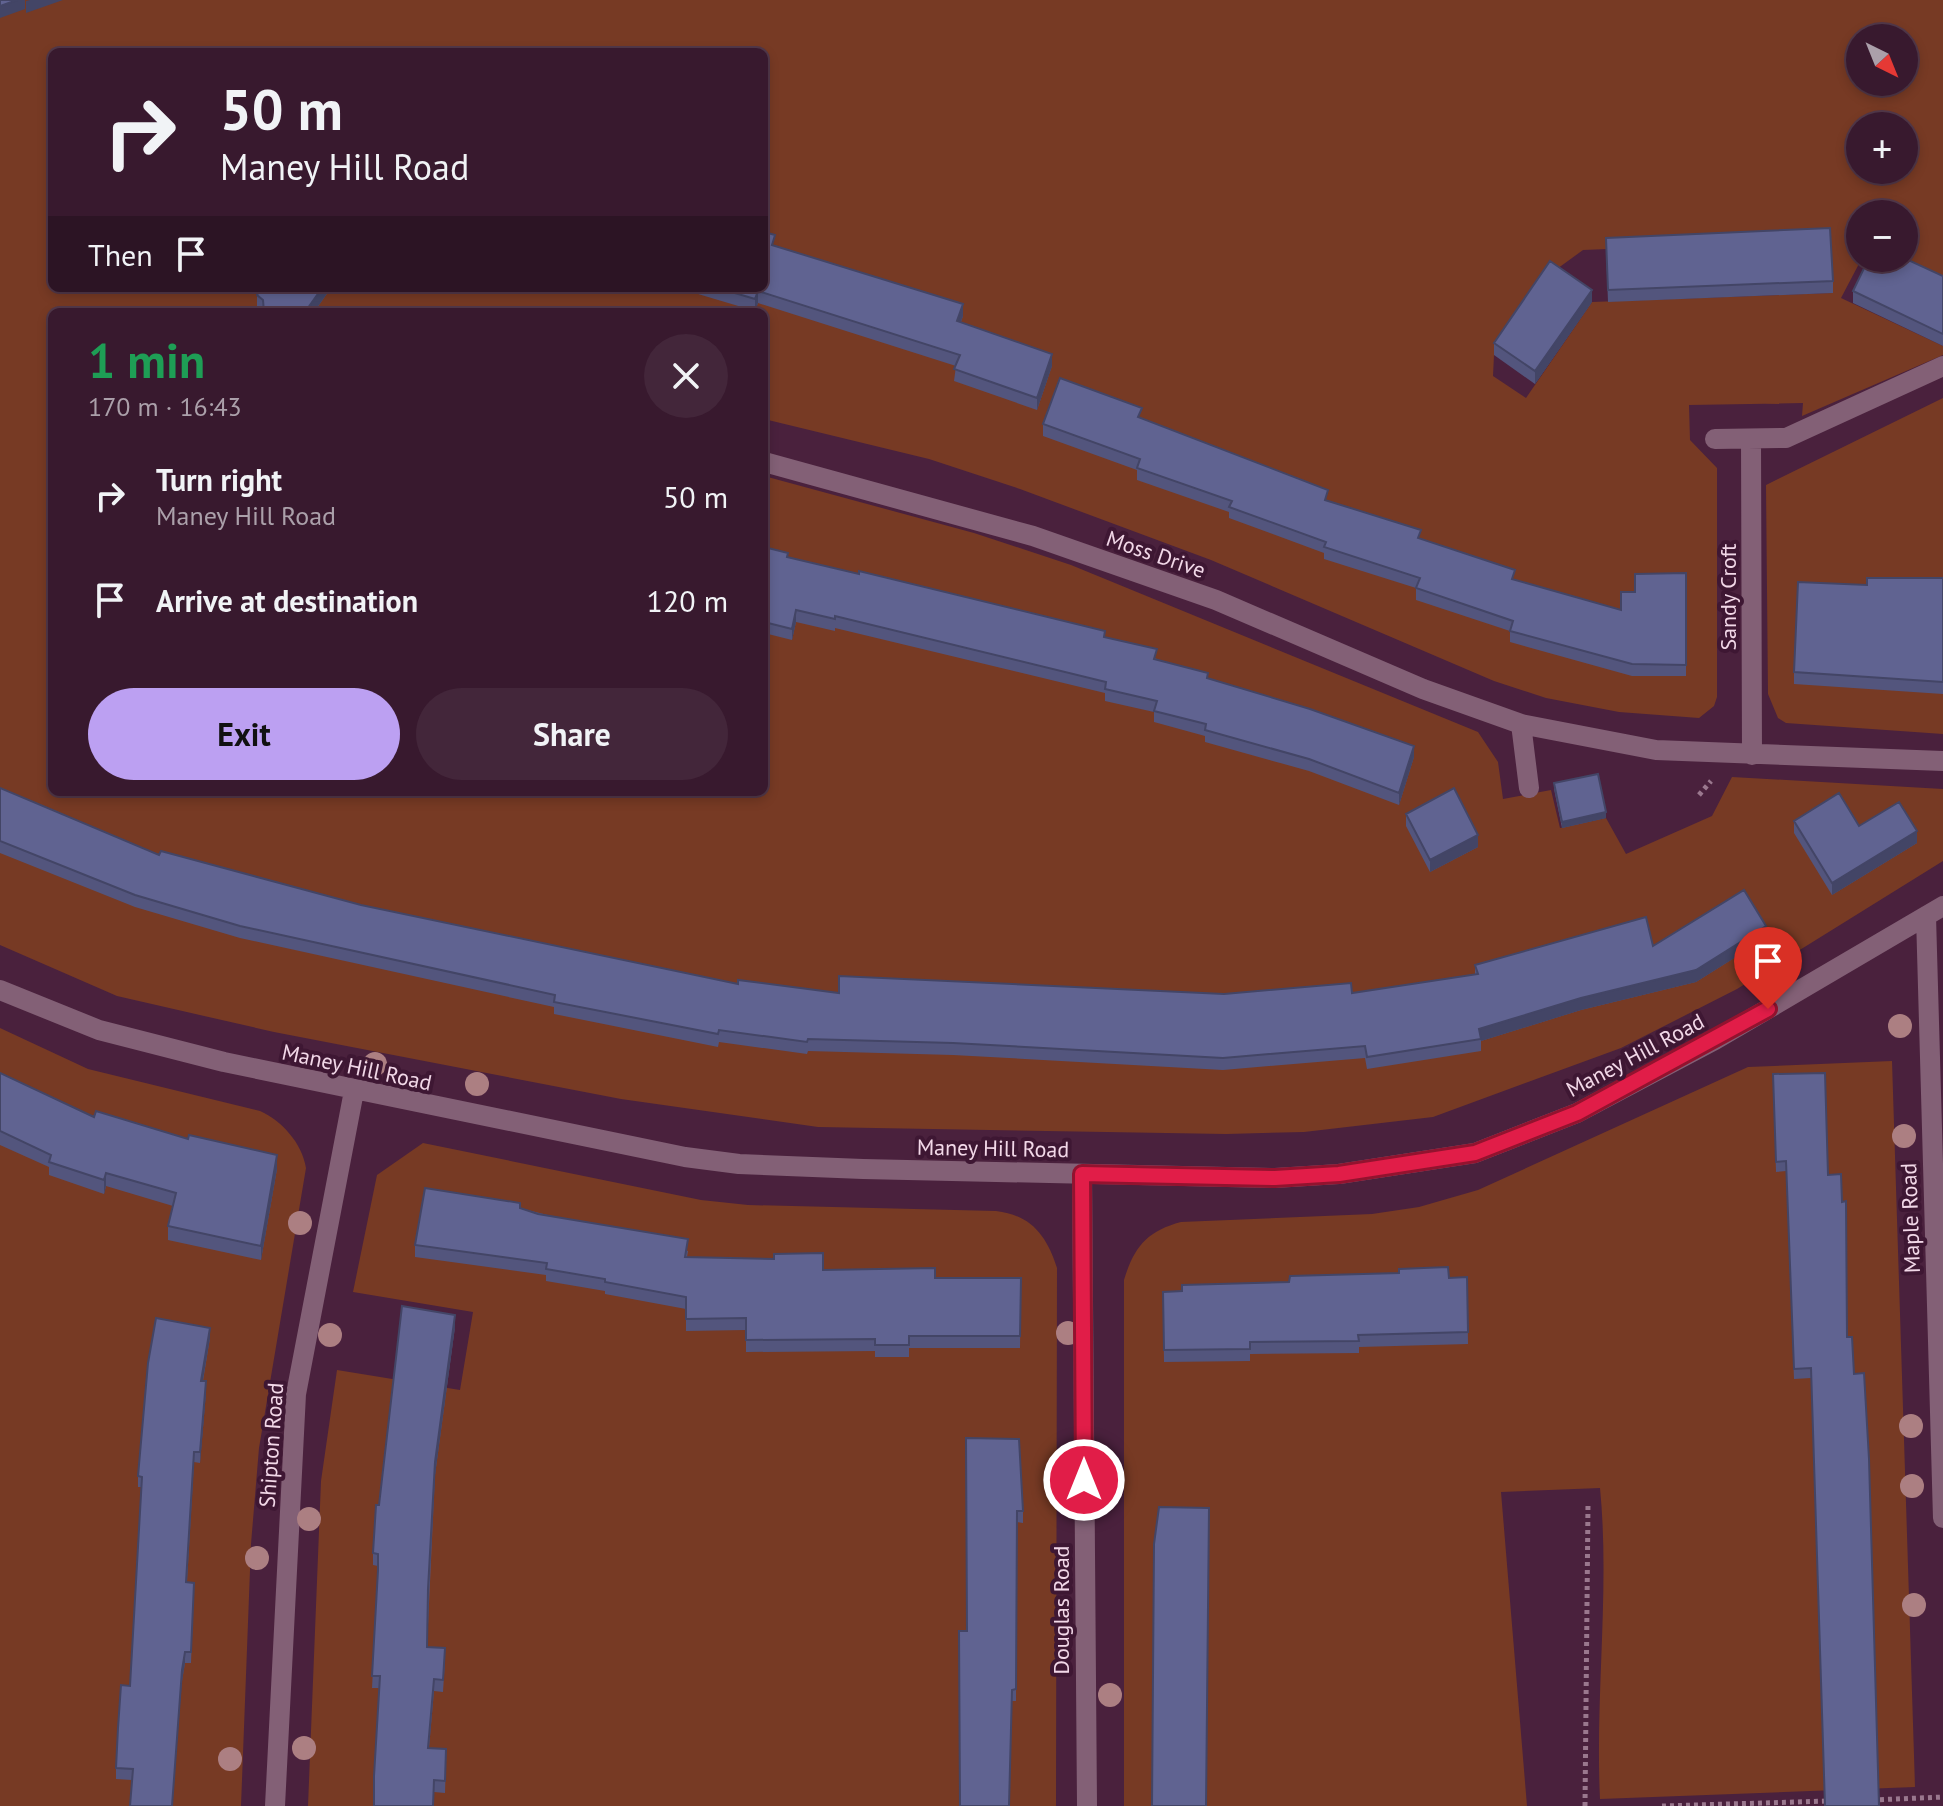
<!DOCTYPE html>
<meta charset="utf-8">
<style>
:root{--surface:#38192e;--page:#43263a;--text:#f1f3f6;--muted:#aba0aa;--line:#52384a;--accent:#bca0f2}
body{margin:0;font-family:"PT Sans",sans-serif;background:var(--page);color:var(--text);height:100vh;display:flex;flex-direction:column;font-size:30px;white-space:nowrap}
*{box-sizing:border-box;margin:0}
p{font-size:26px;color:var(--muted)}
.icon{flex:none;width:44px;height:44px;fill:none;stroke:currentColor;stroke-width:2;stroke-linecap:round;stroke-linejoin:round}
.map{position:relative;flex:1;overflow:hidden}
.panel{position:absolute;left:48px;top:308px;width:720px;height:488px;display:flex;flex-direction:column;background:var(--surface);border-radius:12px;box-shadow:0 4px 12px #0003,0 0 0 2px var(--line)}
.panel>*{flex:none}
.guide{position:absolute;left:48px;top:48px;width:720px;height:244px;border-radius:12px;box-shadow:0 4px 12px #0003,0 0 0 2px var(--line);background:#38192e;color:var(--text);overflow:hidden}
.needle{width:52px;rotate:137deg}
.controls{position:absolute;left:1846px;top:24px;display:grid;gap:16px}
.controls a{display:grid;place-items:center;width:72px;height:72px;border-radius:50%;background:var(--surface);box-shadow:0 4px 12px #0003,0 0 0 2px var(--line);font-size:40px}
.pin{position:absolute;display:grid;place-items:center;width:68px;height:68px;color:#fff;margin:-82px -34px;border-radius:50% 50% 50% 0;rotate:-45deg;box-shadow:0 0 8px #0007}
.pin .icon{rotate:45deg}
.me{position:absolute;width:88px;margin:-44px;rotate:0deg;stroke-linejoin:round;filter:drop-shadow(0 0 6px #0008)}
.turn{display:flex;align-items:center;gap:28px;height:168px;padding:0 40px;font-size:36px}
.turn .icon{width:104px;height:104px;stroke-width:2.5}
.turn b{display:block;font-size:56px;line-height:68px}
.then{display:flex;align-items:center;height:76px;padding:0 40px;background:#0003;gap:16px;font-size:30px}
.round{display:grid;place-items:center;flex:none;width:84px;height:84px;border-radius:42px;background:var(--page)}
.head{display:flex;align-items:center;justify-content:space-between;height:136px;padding:0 40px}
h1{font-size:48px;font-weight:800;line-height:60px;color:#1e9e55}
.button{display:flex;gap:16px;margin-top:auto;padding:16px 40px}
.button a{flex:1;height:92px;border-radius:48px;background:var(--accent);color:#111;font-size:32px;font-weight:800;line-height:92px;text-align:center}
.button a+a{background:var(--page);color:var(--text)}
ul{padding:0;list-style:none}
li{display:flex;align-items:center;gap:24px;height:104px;padding:0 40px}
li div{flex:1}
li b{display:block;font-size:30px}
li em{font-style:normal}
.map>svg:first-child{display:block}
.green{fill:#773a24;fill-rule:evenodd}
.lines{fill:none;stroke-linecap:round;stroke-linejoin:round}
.path{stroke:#9a788e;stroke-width:5;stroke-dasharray:4 4;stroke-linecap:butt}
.minor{stroke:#836076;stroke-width:20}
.tree{fill:#ac7f82}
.wall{fill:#53557d}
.shaded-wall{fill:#434566}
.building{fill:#606391;stroke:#434566;stroke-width:2}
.route-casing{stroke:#92132f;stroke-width:20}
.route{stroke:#e11d48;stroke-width:14}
.labels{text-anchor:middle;stroke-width:8;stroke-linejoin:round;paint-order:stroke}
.street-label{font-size:22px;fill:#f2d8e8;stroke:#3e1733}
</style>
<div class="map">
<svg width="1943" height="1806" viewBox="0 0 1943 1806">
<rect width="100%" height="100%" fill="#4a213d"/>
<path class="green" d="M0,0H1943V289L1878,258H1904V214H1860L1862,258L1841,298L1943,346V355L1802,416L1803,403L1689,405L1690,440L1717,468V697L1714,706L1699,718L1619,712L1546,698L1494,681L1211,560L1020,489L929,459L764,419V312H52V792H764V476L974,533L1071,565L1478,732L1498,762L1503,799L1551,790L1560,828L1606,818L1626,854L1712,816L1732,777L1943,789V861L1737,989L1621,1048L1433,1117L1304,1132L1226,1134L818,1127L621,1099L274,1032L117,996L0,945ZM1860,38H1904V82H1860ZM52,52H764V288H52ZM1860,126H1904V170H1860ZM1704,245L1832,293L1592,302L1526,398L1493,376L1494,355L1550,274L1583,250Z
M1943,398V734L1786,723L1778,718L1768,694L1766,485Z
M0,1028L88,1069L260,1111C282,1121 302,1143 306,1168L259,1448L251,1544L241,1806H0Z
M1892,1061L1915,1787L1600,1799C1595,1695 1610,1590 1600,1488L1501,1492L1527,1806H1124V1280C1134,1247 1147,1231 1181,1222L1372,1214L1419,1207L1478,1190L1748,1067Z
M423,1143L701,1200L748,1205L996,1211C1031,1215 1047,1236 1057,1268L1056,1806H308L321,1481L337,1370L460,1390L473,1312L353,1292L377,1175Z"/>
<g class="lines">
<path class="path" d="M1699,795L1711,781
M1872,1800L1943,1797
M1585,1806L1588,1504
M1662,1806L1830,1801"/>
<path class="minor" d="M1715,439L1786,438L1943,366
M1751,440L1752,755
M764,462L1033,536L1216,600L1423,689L1521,724L1656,750L1943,761
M1521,724L1529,788
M1926,916L1943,1518
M0,990L99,1030L224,1062L685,1157L739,1164L863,1169L1275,1178L1339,1174L1475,1153L1577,1113L1715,1040L1943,906
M1082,1174L1087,1806
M275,1806L296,1394L354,1091"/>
</g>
<g class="tree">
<circle cx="1900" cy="1026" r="12"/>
<circle cx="375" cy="1064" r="12"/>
<circle cx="477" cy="1084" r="12"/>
<circle cx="1904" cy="1136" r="12"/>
<circle cx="300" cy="1223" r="12"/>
<circle cx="1068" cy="1333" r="12"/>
<circle cx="330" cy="1335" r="12"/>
<circle cx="1911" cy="1426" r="12"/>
<circle cx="1912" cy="1486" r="12"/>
<circle cx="309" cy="1519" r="12"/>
<circle cx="257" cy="1558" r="12"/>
<circle cx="1914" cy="1605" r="12"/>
<circle cx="1110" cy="1695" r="12"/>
<circle cx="304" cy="1748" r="12"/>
<circle cx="230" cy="1759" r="12"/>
</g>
<path class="wall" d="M775,246L963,316L961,322L1052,366L1037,410L954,381L956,366L758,303L755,311L678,288H764Z
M1606,250L1833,281V293L1608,302Z
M1943,276V346L1853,303V291Z
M262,288H331L314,312H263L257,307V295Z
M638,288H657L656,294Z
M1592,302L1535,384L1494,355V343Z
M1142,419L1328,501L1421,539L1515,580L1621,610L1635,592L1686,573V676H1632L1510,642V631L1416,600V588L1324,559V553L1229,518V512L1137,480V470L1043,436V424Z
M764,547L788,557L1105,637L1157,659L1414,757L1399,805L1309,771L1205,742V736L1154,722V712L1105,701V693L835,628V631L796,622L792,640L764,633Z
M1943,578V694L1794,684V672L1867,585Z
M1554,783L1606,818L1562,828L1554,789Z
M0,788L159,855L361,905L738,984L839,993L1224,994L1352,993L1475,974V965L1653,946L1766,938L1696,982L1581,1010L1481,1041V1051L1367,1069L1365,1058L1223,1070L953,1055L808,1051L807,1054L719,1042L718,1047L554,1014V1007L240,938L135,907L0,853Z
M1406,814L1478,847L1430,872L1406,826Z
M1794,821L1859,826L1917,843L1832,895L1794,833Z
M0,1073L94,1117L277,1169L261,1260L168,1240V1226L173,1206L106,1186L104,1194L49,1175V1167L0,1145Z
M1773,1074L1828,1175L1847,1337L1811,1378L1794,1379L1786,1171L1776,1172Z
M520,1208L688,1251L687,1257L823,1270L935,1278H1021L1020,1348H909V1357H875V1351L746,1352V1330L686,1331V1309L605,1294V1291L546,1281V1275L415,1257V1245Z
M1467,1277L1468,1344L1359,1347V1353L1250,1354V1361L1164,1362L1163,1292L1289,1282Z
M455,1327L435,1475L427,1647L445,1660L443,1692L434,1691L429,1748L446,1761L445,1793L434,1792L380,1688H372L378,1574V1566L373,1565V1553L379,1505Z
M210,1338L203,1381L206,1392L200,1463L194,1462L187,1582L194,1583L191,1663H185L182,1681L132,1780L116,1779V1768L130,1686L141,1487H138V1476Z
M966,1438L1023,1511V1523L1017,1522L1016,1701H1012L967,1631Z"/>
<path class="shaded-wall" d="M17,0H25V9L0,18V6Z
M30,0H63L26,13V1Z
M322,288H331L314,312H305Z
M1592,290V302L1535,384V371Z
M758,291V303L755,311V299Z
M963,304V316L957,333V321Z
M1052,354V366L1037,410V398Z
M796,610V622L792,640V629Z
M1414,746V757L1399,805V793Z
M1606,812V818L1562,828V822Z
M1917,831V843L1832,895V883Z
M1478,835V847L1430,872V860Z
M1766,926V938L1696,982L1581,1010L1481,1041L1479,1029Z
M277,1155V1169L261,1260V1246Z
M106,1173V1186L104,1194V1180Z
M455,1315V1327L435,1475L428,1601L435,1462Z
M210,1328V1338L201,1391V1381Z
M206,1381V1392L200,1463V1452Z
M185,1652V1663L182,1681L172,1806L182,1670Z"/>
<path class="building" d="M0,0H17L0,6Z
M1830,228L1833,281L1608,290L1606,238Z
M764,232L775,235L772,245L963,304L957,321L1052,354L1037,398L954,369L960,355L758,291L755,299L718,288H764Z
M1869,258H1904L1943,276V334L1853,291Z
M1550,261L1592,290L1535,371L1494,343Z
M262,288H322L305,312H264L263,300L257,295Z
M1060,378L1142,408L1138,417L1328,490L1325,500L1421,530L1418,538L1515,570L1512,579L1621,610V592H1635V574L1686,573V665L1632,664L1510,631L1513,621L1416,588L1420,578L1324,547L1326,542L1229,507L1232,501L1137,468L1140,459L1043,424Z
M764,547L788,553L787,557L859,574V571L1105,631L1104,637L1157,649L1154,659L1208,673L1207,678L1310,709L1414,746L1399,793L1309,759L1205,730L1206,724L1154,711L1157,701L1105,689L1106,682L835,616V619L796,610L792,629L764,622Z
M1867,578H1943V682L1794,672L1798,582L1867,585Z
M1598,774L1606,812L1562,822L1554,783Z
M0,788L159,855L161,851L361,905L738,984V980L839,993V976L1224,994L1351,983L1352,993L1478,974L1475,965L1646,917L1653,946L1744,890L1766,926L1696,970L1581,998L1479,1029L1481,1039L1367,1057L1365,1046L1223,1058L953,1043L808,1039L807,1042L719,1030L718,1034L554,1002L555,995L240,926L135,895L0,841Z
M1454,788L1478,835L1430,860L1406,814Z
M1839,793L1859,826L1899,802L1917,831L1832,883L1794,821Z
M0,1073L94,1117L96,1111L188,1139L189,1135L277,1155L261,1246L168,1226L176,1193L106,1173L104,1180L49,1162L51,1155L0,1131Z
M1825,1073L1828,1175L1841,1174L1842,1202L1846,1201L1847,1337H1852L1854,1374L1864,1373L1869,1459L1879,1806H1825L1811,1368L1794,1369L1786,1161L1776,1162L1773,1074Z
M425,1188L520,1203V1208L538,1214L688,1239L685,1257L774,1259V1254L823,1253V1270L935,1268V1278H1021L1020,1336H909V1345H875V1339L746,1340V1318L686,1319V1297L605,1282V1279L546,1269L547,1263L415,1245Z
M1448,1267L1449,1278L1467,1277L1468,1332L1358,1335L1359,1341L1250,1342V1349L1164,1350L1163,1292L1182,1291V1285L1289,1282L1290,1276L1399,1273V1269Z
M402,1306L455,1315L435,1462L428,1589L427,1647L445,1648L443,1680L434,1679L428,1748L446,1749L445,1781L434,1780L433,1806H374V1776L380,1676H372L378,1570V1554L373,1553L376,1505H379Z
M156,1318L210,1328L201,1381H206L200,1452H194L186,1582L194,1583L191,1652H185L182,1670L172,1806H130L133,1769L116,1768L118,1728L121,1685L130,1686L142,1477L138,1476L148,1363Z
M966,1438L1019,1439L1023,1511H1017L1016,1689L1012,1690L1009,1806H960L959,1631H967Z
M1159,1507L1209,1508L1206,1806H1152L1154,1544Z"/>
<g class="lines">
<defs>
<path id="route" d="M1084,1480L1082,1174L1275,1178L1339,1174L1475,1153L1577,1113L1768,1009"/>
</defs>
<use href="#route" class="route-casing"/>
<use href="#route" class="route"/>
</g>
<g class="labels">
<g class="street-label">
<text transform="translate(1156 554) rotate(19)" y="8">Moss Drive</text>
<text transform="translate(1728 597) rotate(-90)" y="8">Sandy Croft</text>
<text transform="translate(1635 1055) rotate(-28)" y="8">Maney Hill Road</text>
<text transform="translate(357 1067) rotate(12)" y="8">Maney Hill Road</text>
<text transform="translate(993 1148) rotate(1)" y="8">Maney Hill Road</text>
<text transform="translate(1910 1218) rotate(-92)" y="8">Maple Road</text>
<text transform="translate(271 1445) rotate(-86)" y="8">Shipton Road</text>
<text transform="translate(1061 1610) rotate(-90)" y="8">Douglas Road</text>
</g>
</g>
</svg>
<div class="controls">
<a><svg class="needle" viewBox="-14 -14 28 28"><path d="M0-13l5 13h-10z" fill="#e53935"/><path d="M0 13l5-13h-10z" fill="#aba0aa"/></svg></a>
<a>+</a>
<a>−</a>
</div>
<div class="pin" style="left:1768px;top:1009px;background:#d93025"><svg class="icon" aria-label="arrive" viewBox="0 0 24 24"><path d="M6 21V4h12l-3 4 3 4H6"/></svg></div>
<svg class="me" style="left:1084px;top:1480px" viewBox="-20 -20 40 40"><circle r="17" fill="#e11d48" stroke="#fff" stroke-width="3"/><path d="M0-11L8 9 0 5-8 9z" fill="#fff"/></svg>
<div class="guide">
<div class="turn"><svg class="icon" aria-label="right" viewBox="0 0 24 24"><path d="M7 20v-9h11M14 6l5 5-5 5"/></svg><div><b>50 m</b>Maney Hill Road</div></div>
<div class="then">Then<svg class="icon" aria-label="arrive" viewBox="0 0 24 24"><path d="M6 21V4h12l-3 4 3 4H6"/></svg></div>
</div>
<section class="panel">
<div class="head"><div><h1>1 min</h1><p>170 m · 16:43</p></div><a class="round"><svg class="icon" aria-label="close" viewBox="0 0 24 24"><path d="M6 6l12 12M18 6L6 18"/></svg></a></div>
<ul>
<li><svg class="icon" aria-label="right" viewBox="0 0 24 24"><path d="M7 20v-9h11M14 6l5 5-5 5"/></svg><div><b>Turn right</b><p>Maney Hill Road</p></div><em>50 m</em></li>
<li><svg class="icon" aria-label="arrive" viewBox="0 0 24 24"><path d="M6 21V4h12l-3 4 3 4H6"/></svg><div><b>Arrive at destination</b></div><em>120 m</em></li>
</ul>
<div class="button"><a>Exit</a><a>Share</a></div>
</section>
</div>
